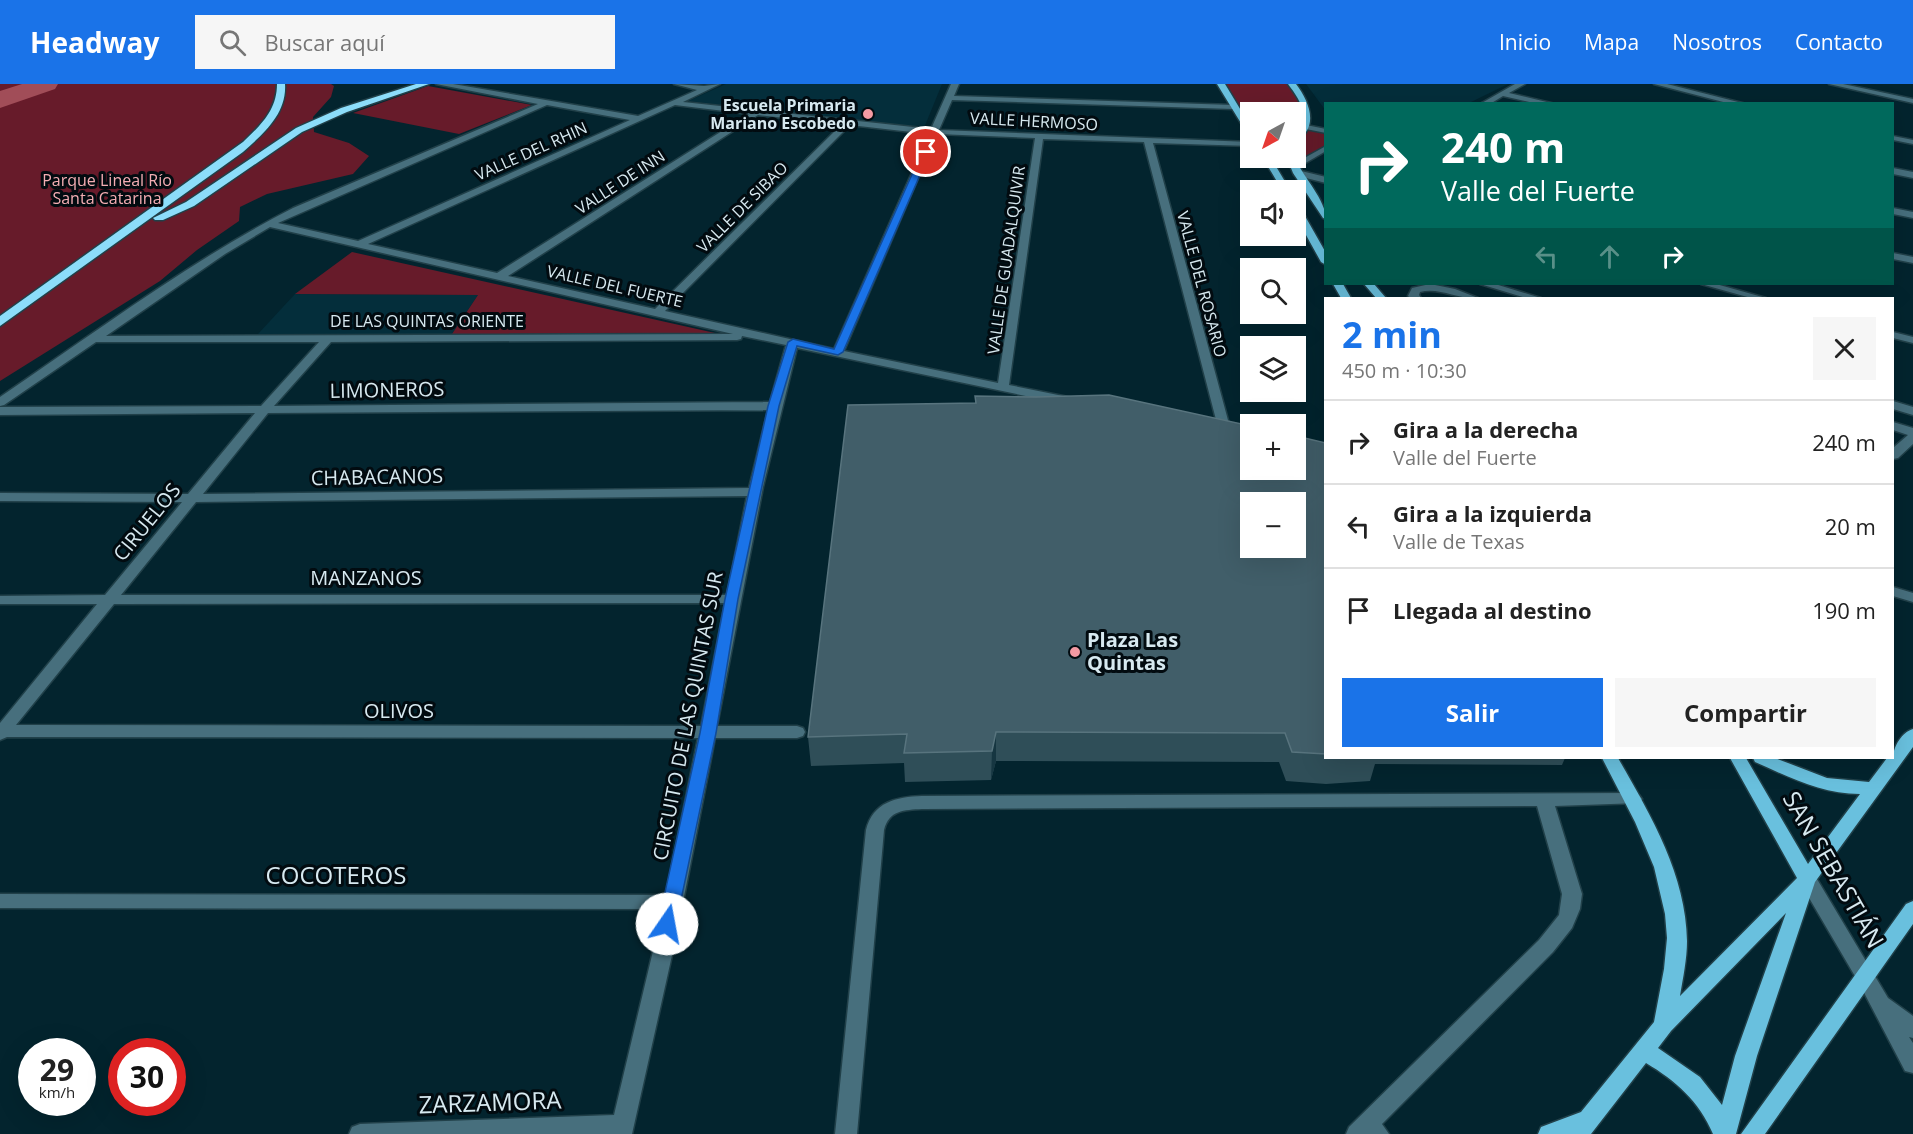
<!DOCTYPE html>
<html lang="es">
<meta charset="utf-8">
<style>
:root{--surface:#fff;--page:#f6f6f6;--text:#222;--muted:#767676;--line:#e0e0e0;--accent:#1a73e8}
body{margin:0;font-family:"Open Sans",sans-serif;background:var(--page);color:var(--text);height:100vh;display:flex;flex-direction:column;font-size:22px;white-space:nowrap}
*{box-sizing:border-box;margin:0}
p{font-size:20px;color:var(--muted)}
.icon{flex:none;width:33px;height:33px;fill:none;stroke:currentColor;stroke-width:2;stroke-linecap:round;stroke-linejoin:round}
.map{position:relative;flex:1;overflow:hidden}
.sheet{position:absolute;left:1324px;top:213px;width:570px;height:462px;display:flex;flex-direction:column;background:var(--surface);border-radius:0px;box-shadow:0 6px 24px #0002}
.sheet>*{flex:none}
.hud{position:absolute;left:1324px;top:18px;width:570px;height:183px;border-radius:0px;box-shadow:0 6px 24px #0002;background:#00695c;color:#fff;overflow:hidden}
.needle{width:39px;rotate:220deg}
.controls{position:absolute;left:1240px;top:18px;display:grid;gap:12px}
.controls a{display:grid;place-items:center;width:66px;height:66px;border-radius:0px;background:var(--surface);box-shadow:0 6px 24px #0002;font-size:30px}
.speed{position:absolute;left:18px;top:954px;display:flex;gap:12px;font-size:30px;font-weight:700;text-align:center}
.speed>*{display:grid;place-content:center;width:78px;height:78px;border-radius:50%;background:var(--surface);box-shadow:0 6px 24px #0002;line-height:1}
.speed small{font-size:15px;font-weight:400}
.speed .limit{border:9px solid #d22;background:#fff;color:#111}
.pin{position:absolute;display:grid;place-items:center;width:51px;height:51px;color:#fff;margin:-26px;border:3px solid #fff;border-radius:50%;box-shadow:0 2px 6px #0007}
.me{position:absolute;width:66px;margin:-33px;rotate:12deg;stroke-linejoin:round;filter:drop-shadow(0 0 4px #0008)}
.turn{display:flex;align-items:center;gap:21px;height:126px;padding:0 18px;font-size:27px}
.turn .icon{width:78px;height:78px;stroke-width:2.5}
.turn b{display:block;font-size:42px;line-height:51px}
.lanes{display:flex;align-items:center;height:57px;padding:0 18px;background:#0003;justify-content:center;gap:30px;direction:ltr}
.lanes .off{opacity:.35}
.round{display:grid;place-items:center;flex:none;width:63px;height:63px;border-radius:0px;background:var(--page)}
.overview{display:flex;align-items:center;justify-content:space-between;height:102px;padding:0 18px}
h1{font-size:36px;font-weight:700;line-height:45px;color:var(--accent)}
.primary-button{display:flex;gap:12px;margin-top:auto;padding:12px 18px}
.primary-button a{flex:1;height:69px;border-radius:0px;background:var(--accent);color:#fff;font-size:24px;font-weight:700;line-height:69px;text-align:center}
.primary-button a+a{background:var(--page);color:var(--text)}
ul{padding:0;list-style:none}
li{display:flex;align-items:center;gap:18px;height:84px;padding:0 18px;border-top:2px solid var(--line)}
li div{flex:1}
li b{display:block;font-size:22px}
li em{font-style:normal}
header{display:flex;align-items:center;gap:36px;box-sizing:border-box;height:84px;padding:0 30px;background:var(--accent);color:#fff}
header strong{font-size:28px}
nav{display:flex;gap:33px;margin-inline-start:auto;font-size:21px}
.search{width:420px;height:54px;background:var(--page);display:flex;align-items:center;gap:15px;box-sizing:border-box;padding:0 21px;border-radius:0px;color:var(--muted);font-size:22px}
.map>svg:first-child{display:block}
.built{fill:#042e3b}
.green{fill:#671b2a}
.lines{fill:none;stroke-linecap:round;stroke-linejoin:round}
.river{fill:#a14d58;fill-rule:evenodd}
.minor-casing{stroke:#214049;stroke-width:3}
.major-casing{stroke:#214049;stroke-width:3}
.highway-casing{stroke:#214049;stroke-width:3}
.minor{fill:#476f7d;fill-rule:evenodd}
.major{fill:#69c0de;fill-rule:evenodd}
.highway{fill:#8cddfa;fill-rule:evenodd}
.wall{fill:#2f4e58}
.shaded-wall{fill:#163641}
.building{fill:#415e69;stroke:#58747e;stroke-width:1.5;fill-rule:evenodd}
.route{fill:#1a73e8;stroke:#114b97;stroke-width:1.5}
.poi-dot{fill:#f49aa3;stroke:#020b10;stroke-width:2}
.labels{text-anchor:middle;stroke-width:6;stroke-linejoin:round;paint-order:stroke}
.far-poi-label{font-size:16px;font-weight:bold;fill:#d7e9f0;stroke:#020b10;text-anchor:end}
.far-street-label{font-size:16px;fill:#d7e9f0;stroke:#020b10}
.far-park-label{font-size:16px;fill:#f4adb3;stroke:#020b10}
.street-label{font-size:20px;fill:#d7e9f0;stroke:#020b10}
.poi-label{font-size:20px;font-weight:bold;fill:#d7e9f0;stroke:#020b10;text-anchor:start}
.near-street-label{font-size:24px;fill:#d7e9f0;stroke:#020b10}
</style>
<header>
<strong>Headway</strong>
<div class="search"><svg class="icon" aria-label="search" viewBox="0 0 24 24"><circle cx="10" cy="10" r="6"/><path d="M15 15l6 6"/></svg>Buscar aquí</div>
<nav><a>Inicio</a><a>Mapa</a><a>Nosotros</a><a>Contacto</a></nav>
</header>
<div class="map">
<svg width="1913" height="1050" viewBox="0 0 1913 1050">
<rect width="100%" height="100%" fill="#03242e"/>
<path class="built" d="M726,0H942L924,44L688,17Z
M1306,0H1508L1469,19L1326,20V27Z
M295,210L478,211L452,250H258Z"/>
<path class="green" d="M0,0H331L334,2L331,13L313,33L314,48L349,59L369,72L353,90L267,110L240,123L239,137L197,166L160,197L0,297Z
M1221,0H1292L1302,15L1304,43L1326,47V64L1294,82L1271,81L1267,74H1296V28H1251V49Z
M428,2L532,21L459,50L353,29Z
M352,168L724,251L452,250L478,211L295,210Z"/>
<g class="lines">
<path class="river" d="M22,0H58L55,5L0,24V7Z"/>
<defs>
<path id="minor" d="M436,0H453L638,32L697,6L674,0L704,2L720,0L683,18L931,45L951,0H959L954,12L1233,21L1237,23L1233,25L952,16L939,46L1251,58V62L1153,59L1232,351L1230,354L1226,355L1220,351L1144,58L1043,55L1009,301L1073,314V320L1069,321L797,264L763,403L717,642H797L803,644L805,648L803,652L797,654H715L677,849L632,1050H349L352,1043L360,1040L614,1031L663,825L0,824V810L666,811L698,654L7,653L0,656V639L97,520H0V512L105,511L182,418L0,417V409L188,410L255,329L0,331V323L261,322L319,258H96L4,321L0,322V313C96,248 190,177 293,124L538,20ZM547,21L630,36L358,157L278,139ZM675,21L749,30L497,189L368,160ZM758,31L842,40L655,225L508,192ZM850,41L929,50L834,265L665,227ZM937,50L1035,54L998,299L844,267ZM270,143L733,250L106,252L225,170ZM742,252L786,261L770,318L274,322L331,258L737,256L741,255ZM768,326L749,404L203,410L268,329ZM747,412L727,511H121L196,418ZM725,519L701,642L16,641L114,520Z
M1515,0H1525L1509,9L1555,20H1538L1503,12L1490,20H1480Z
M1654,0H1667L1746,20H1731Z
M1829,0H1843L1913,15V19Z
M1296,39L1326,45V49L1296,43Z
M1893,52L1913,56V60L1893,56Z
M1326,62V67L1297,84L1290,82Z
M1893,84L1913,88V94L1893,90Z
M1297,86L1326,93V99L1294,91V87Z
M1893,124L1913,128V134L1893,130Z
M1893,169L1913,173V179L1893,175Z
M1430,200L1455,205L1478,214C1458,216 1440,203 1420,208L1419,211L1421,214H1410L1408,212L1412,204Z
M1480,200H1495L1541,214H1526Z
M1701,200H1716L1766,214H1751Z
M1893,248L1913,253V259L1893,254Z
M1893,317L1913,323V331L1893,325Z
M1893,338L1913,344V360L1898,374L1893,375V364L1908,351L1893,346Z
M1893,503L1913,509V518L1893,512Z
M1633,709L1639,711L1642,715L1639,719L1555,722L1582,810L1580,825L1572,844L1553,868L1382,1040L1389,1050H1346L1349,1043L1539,856L1559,831L1562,810L1537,722L922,725C904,726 889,726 884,746L857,1050H835L866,746C873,718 896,713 922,712Z
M1807,788L1814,790L1888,914L1913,932V954L1909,953L1913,959V989L1905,987L1859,899L1798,795L1800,790Z"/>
<path id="major" d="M1217,0H1225L1251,43V51L1247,49Z
M1288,0H1296C1309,17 1320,43 1296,57C1296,49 1298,45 1301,38C1306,23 1296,11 1288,0Z
M1263,74H1271L1290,106H1282Z
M1287,74H1295C1303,93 1326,116 1326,135L1323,134L1293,89Z
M1296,122L1301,125L1326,169V181L1321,178L1296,133Z
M1333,200H1343L1351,214H1341Z
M1364,200H1374L1386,214H1376Z
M1913,645V663L1815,798L1757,972L1736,1050H1713C1699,1017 1676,997 1646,979L1591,1050H1538L1541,1043L1581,1028L1654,938L1664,885L1667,854L1665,830L1654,783L1635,738L1602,674H1618C1650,730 1686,790 1687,857C1687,875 1683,894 1680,912L1797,794L1730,674H1746L1808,780L1860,710C1822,710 1789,693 1755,678L1753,674H1775L1827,694L1869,698L1887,674H1893C1893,663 1902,648 1913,645ZM1786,829L1735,972L1722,1021L1700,993L1658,964L1671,947Z
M1913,817V840L1765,1050H1741L1906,820Z"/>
<path id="highway" d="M277,0H285C287,30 263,50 243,68L0,242V232L243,58C261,41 277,26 277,0Z
M416,0H429L347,28L302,48L194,122L163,136H155L153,134L186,118L296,44L341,24Z"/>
</defs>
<use href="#minor" class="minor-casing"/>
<use href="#major" class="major-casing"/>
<use href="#highway" class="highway-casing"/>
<use href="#minor" class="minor"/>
<use href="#major" class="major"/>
<use href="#highway" class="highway"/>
</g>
<path class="wall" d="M975,312L1326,359V674H1565L1562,681L1375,680L1370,697L1326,700L1286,697L1279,678L996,677L991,696L905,698L904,679L811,682L808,653L975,319Z"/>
<path class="shaded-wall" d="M996,648V677L991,696L992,667Z"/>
<path class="building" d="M1109,311L1251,342V386H1296V352L1326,359V670L1292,668L1285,649L996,648L992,667L904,669L907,650L808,653L848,321L976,319L975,312L1036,313ZM1251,418H1296V464H1251Z"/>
<path class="route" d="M926,65L930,68L843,268L838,271L797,262L779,322L738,515L716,649L676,840L674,845L667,847L661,845L658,840L700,649L725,515L768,322L788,258L793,255L834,265L922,68Z"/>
<g class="poi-dot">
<circle cx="868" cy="30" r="6"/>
<circle cx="1075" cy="568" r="6"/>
</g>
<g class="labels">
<g class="far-poi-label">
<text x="856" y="27">Escuela Primaria<tspan x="856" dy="18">Mariano Escobedo</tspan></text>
</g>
<g class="far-street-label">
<text transform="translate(1034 37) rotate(3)" y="6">VALLE HERMOSO</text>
<text transform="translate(531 67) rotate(-24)" y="6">VALLE DEL RHIN</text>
<text transform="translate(620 98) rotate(-33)" y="6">VALLE DE INN</text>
<text transform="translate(742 123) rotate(-45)" y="6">VALLE DE SIBAO</text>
<text transform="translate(1006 176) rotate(-82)" y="6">VALLE DE GUADALQUIVIR</text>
<text transform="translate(1202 200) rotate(75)" y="6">VALLE DEL ROSARIO</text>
<text transform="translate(615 202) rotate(13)" y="6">VALLE DEL FUERTE</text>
<text x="427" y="243">DE LAS QUINTAS ORIENTE</text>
</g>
<g class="far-park-label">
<text x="107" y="102">Parque Lineal Río<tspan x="107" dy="18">Santa Catarina</tspan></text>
</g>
<g class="street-label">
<text transform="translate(387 306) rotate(-1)" y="7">LIMONEROS</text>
<text transform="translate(377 393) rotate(-1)" y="7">CHABACANOS</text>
<text transform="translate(147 438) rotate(-51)" y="7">CIRUELOS</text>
<text x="366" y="501">MANZANOS</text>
<text x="399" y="634">OLIVOS</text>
<text transform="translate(688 632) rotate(-79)" y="7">CIRCUITO DE LAS QUINTAS SUR</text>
</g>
<g class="poi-label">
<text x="1087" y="563">Plaza Las<tspan x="1087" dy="23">Quintas</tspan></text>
</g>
<g class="near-street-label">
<text transform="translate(1833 786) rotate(60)" y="8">SAN SEBASTIÁN</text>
<text x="336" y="800">COCOTEROS</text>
<text transform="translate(490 1019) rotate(-2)" y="8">ZARZAMORA</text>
</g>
</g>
</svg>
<div class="controls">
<a><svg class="needle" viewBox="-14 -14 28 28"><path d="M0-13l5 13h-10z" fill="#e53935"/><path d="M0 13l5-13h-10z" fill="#767676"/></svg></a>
<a><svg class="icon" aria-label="sound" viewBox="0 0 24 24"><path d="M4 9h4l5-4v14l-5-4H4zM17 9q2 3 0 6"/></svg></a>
<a><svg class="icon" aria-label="search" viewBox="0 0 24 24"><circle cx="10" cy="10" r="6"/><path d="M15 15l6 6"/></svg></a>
<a><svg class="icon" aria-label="layers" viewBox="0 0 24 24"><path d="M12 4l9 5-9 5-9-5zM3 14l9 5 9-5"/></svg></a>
<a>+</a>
<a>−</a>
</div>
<div class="speed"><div>29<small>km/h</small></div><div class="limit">30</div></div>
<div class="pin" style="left:926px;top:68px;background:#d93025"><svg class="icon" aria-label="arrive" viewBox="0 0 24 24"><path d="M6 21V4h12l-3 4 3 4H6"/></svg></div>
<svg class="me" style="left:667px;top:840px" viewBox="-20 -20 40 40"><circle r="19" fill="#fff"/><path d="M0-13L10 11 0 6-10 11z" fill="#1a73e8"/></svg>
<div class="hud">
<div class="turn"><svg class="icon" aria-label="right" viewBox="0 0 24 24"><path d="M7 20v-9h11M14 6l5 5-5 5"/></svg><div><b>240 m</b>Valle del Fuerte</div></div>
<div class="lanes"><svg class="icon off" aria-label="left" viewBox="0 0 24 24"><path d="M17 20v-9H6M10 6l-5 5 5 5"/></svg><svg class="icon off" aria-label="ahead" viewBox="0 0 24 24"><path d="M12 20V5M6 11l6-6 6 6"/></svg><svg class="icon" aria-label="right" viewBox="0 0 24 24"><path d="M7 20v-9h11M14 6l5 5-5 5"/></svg></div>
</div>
<section class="sheet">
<div class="overview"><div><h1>2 min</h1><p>450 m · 10:30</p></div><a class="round"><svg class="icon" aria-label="close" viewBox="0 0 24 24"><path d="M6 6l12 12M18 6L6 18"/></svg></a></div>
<ul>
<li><svg class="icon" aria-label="right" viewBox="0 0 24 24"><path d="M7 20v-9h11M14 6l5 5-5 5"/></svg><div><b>Gira a la derecha</b><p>Valle del Fuerte</p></div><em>240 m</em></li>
<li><svg class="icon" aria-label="left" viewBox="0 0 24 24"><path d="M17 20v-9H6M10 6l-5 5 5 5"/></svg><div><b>Gira a la izquierda</b><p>Valle de Texas</p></div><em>20 m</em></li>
<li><svg class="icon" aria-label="arrive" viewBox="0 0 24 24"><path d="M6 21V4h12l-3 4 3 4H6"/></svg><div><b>Llegada al destino</b></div><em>190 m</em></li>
</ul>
<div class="primary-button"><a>Salir</a><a>Compartir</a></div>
</section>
</div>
